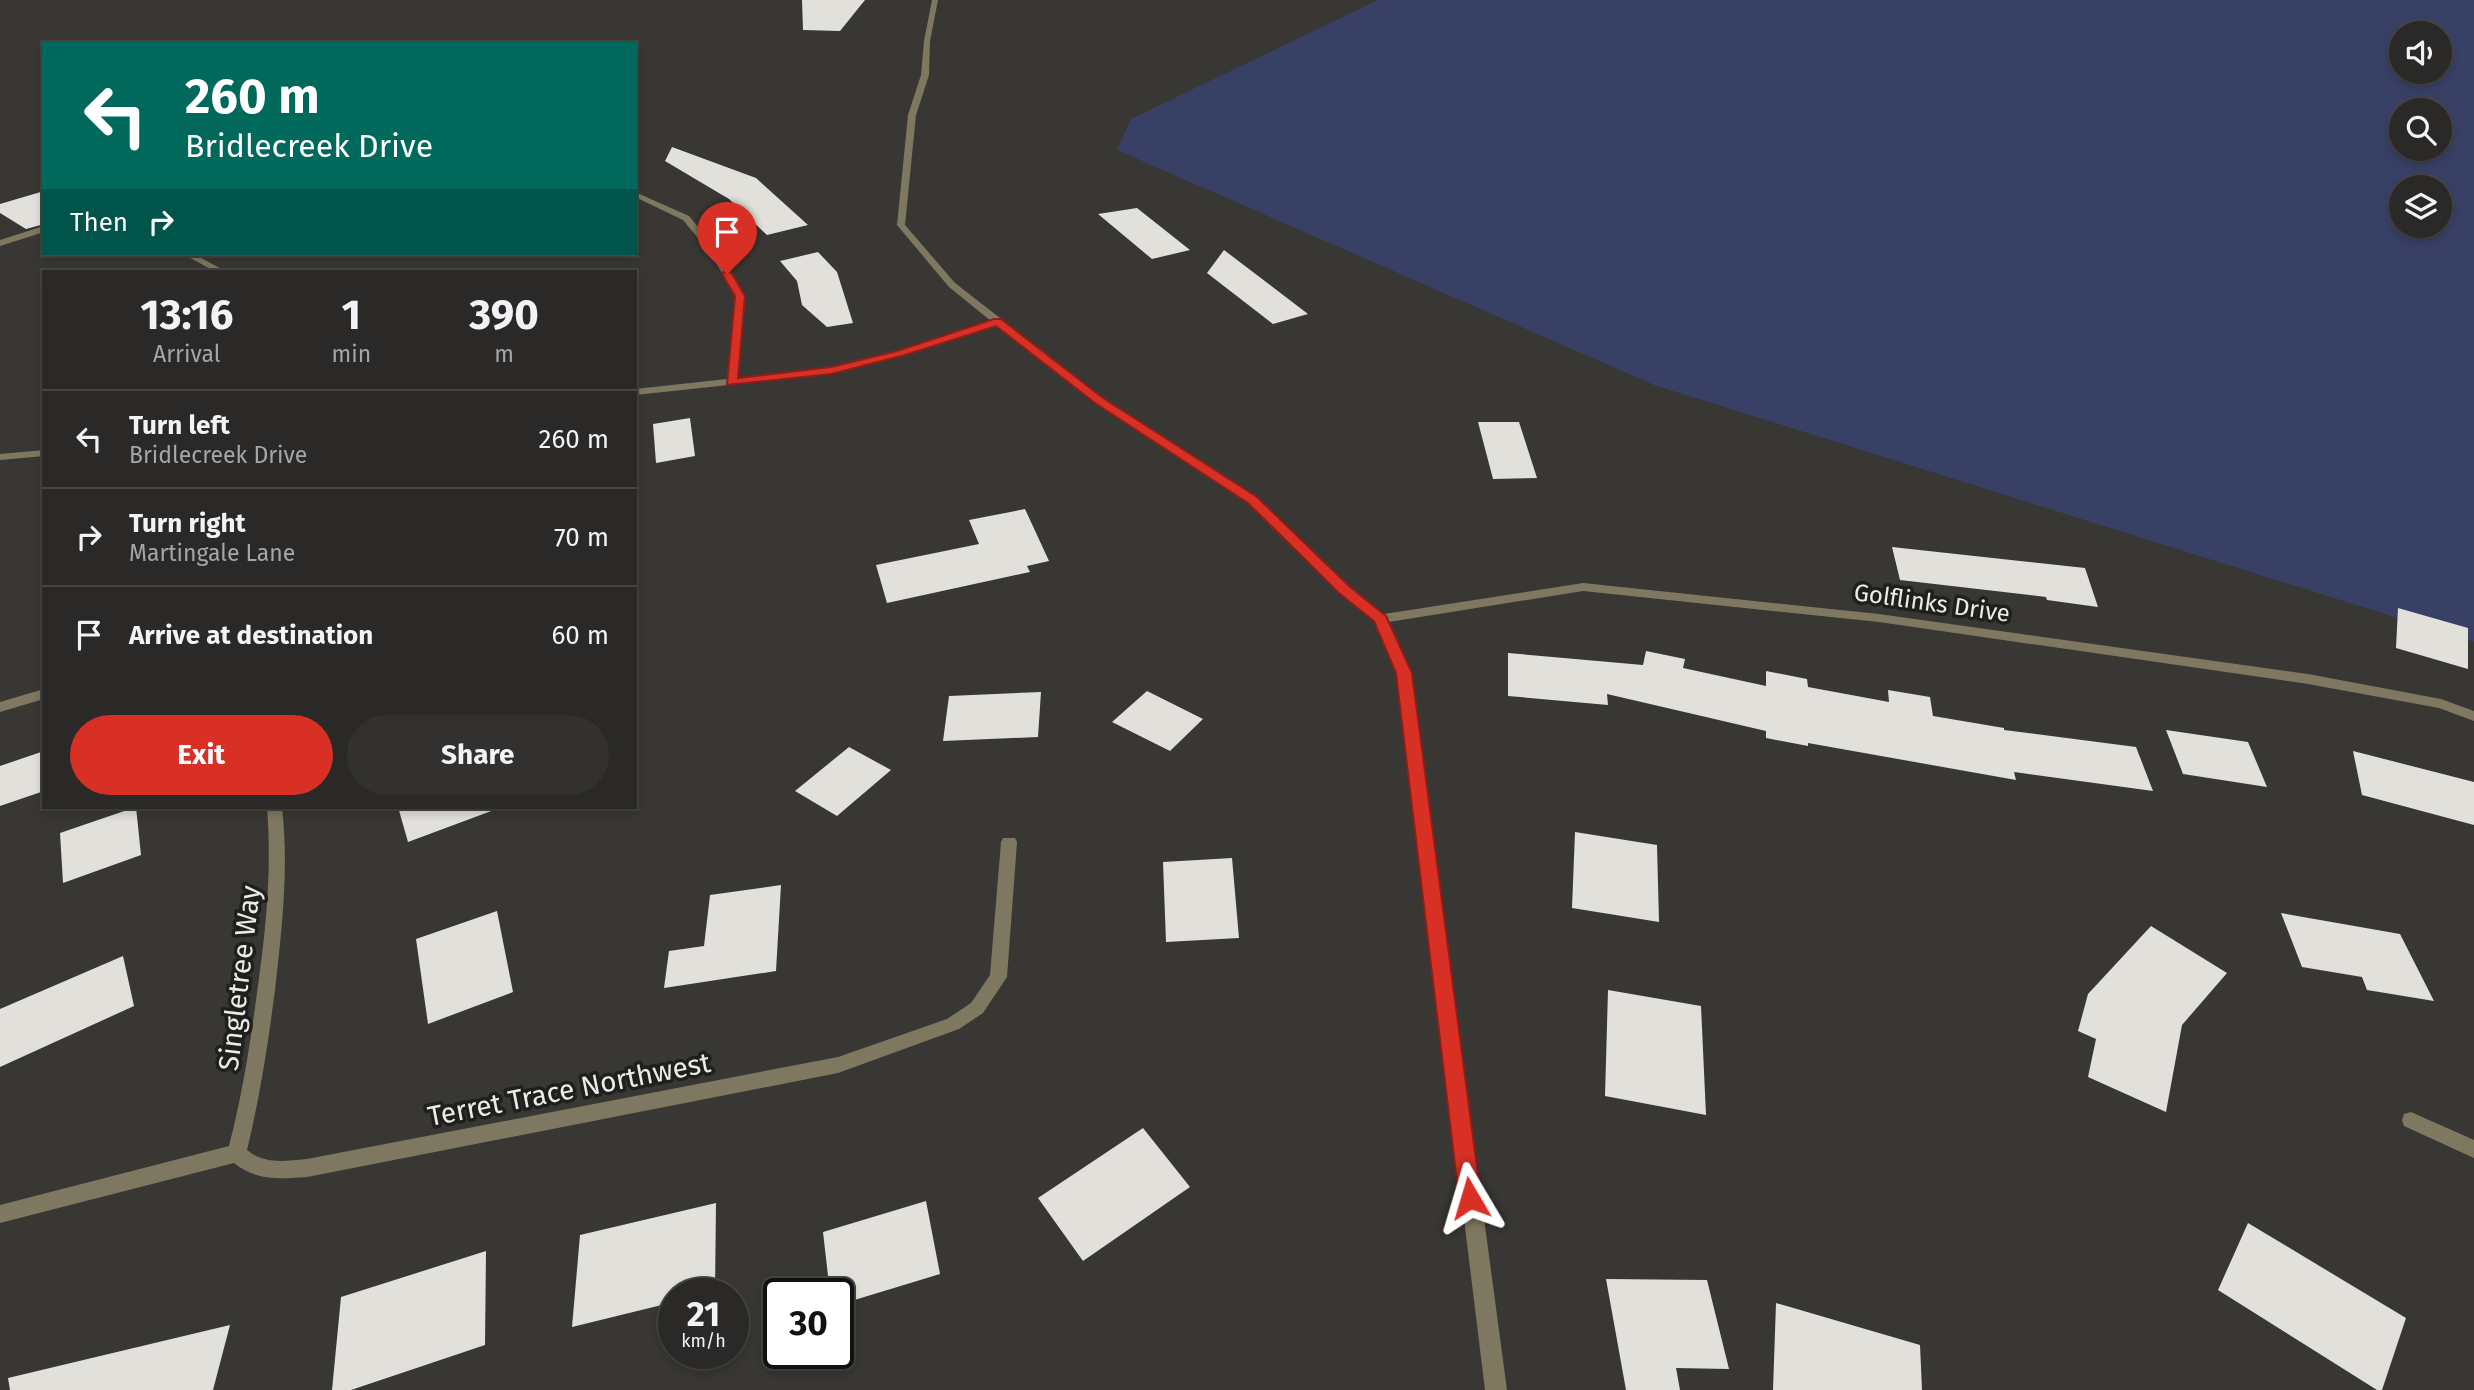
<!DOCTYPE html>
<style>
:root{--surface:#2a2927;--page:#32312f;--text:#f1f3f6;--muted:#a5a6a7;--line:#464544;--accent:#d93025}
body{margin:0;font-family:"Fira Sans",sans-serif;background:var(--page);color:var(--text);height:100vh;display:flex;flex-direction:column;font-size:26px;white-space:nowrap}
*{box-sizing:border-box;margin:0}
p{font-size:23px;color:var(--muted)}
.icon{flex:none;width:38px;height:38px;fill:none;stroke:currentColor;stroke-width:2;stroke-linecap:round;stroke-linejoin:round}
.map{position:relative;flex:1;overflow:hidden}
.panel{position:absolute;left:42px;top:270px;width:595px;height:539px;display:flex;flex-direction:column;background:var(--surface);border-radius:0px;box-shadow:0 4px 10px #0003,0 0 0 2px var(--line)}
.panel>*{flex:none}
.top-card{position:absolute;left:42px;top:42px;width:595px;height:214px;border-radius:0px;box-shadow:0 4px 10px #0003,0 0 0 2px var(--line);background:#00695c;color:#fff;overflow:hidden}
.controls{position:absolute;left:2389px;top:21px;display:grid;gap:14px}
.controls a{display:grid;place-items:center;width:63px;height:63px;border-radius:50%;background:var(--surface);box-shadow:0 4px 10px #0003,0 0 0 2px var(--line);font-size:35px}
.speed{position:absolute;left:658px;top:1278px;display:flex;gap:14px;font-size:35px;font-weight:700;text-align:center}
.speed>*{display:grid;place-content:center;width:91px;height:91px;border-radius:50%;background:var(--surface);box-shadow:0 4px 10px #0003,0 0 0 2px var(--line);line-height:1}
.speed small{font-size:18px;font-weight:400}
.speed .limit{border:4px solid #111;border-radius:10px;background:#fff;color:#111}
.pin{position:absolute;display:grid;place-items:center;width:60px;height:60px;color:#fff;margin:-72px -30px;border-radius:50% 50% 50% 0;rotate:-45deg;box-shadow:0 0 7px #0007}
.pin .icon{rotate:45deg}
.me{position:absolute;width:77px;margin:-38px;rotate:353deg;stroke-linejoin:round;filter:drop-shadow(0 0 5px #0008)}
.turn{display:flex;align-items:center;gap:24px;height:147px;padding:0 28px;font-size:32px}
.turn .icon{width:91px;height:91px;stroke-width:2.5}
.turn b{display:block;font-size:49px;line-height:60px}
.then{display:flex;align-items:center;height:66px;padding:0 28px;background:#0003;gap:14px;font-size:26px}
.eta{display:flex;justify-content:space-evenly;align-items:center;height:119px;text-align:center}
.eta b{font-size:42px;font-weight:700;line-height:49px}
.cta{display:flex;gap:14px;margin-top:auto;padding:14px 28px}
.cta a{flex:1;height:80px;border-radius:42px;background:var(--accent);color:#fff;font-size:28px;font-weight:700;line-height:80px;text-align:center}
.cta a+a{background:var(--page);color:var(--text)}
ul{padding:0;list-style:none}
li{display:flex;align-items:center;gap:21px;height:98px;padding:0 28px;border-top:2px solid var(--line)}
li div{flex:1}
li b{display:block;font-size:26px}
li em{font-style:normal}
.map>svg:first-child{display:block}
.green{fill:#384065;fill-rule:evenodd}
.building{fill:#e1e0db}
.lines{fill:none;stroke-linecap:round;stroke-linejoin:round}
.minor{fill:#7f7860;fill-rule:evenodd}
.route{fill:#d93025;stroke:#8d1f18;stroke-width:2}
.labels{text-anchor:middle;stroke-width:7;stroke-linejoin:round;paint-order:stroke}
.street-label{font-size:24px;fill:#ecebe9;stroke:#1f1f1d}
.near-street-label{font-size:28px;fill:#ecebe9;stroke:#1f1f1d}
</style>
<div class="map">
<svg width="2474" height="1390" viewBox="0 0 2474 1390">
<rect width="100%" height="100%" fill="#383734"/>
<path class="green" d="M1378,0H2474V642L1654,385L1117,150L1131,119ZM2401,33H2440V72H2401ZM2401,110H2440V149H2401ZM2401,187H2440V226H2401Z"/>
<path class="building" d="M802,0H865L840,31L803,30Z
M672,147L756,178L808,225L767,235L729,199L665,161Z
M44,191V224L26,229L0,213V204Z
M1137,208L1190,250L1152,259L1098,214Z
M1224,250L1308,314L1273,324L1207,273Z
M818,252L837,272L853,323L827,327L802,305L797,281L780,261Z
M690,418L695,456L656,463L653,424Z
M1478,422H1519L1537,478L1493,479Z
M1025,509L1049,561L1027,566L1030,572L887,603L876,565L979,544L969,520Z
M1892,547L2085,568L2098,607L2047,600L2046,597L1900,580Z
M2398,608L2468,628V669L2396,648Z
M1646,651L1685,659L1683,668L1766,686V671L1807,679L1808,687L1889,702L1888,690L1930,697L1933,716L2004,728V730L2136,747L2153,791L2014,772L2016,780L1808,743V746L1766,738V731L1607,694L1608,705L1508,696V653L1643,665Z
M1147,691L1203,719L1170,751L1112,722Z
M1041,692L1038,737L943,741L949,696Z
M2166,730L2248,742L2267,787L2183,774Z
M849,747L891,770L837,816L795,791Z
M44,751V791L0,806V766Z
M2353,751L2474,782V825L2362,795Z
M136,807L141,855L63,883L60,833Z
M398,807H493L494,810L408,842Z
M1575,832L1657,845L1659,922L1572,908Z
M1232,858L1239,938L1166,942L1163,862Z
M781,885L776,971L664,988L669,951L704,946L710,895Z
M497,911L513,992L428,1024L416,939Z
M2281,913L2400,934L2434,1001L2367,990L2362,977L2302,967Z
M2151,926L2227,973L2182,1025L2166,1112L2088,1077L2096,1039L2078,1031L2088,994Z
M123,956L134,1006L0,1067V1009Z
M1608,990L1701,1006L1706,1115L1605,1096Z
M1143,1128L1190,1187L1083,1261L1038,1198Z
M926,1201L940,1274L838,1305V1293H830L823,1232Z
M716,1203L715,1293H674V1302L572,1327L580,1235Z
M2248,1223L2406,1318L2382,1390H2377L2218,1290Z
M486,1251L485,1345L351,1390H332L341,1297Z
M1606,1279L1707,1280L1729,1369L1676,1368L1680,1390H1626Z
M1776,1303L1920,1345L1922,1390H1773Z
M230,1325L213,1390H10L8,1378Z"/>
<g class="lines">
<path class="minor" d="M932,0H938L930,41L929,75L916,115L905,225L955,283L1103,398L1257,497L1350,587L1384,614L1583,583L1879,614L2308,674L2441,699L2474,711V721L2439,708L2308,684L1879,622L1583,591L1389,622L1411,673L1507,1390H1485L1397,673L1375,621L1340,593L1249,503L1095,402L997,326L905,355L831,374L635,395V389L727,379L735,296L711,254L683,220L635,197V192L689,216L718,251L745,296L738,378L831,368L897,351L991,321L949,287L897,225L908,115L921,75L924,41Z
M44,226V232L0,246V240Z
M183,254H194L225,271H214Z
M44,450V456L0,460V454Z
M44,689V699L0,712V702Z
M267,807H282C289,869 282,928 275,990C268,1044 260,1097 247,1150C265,1165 285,1161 307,1159L838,1057L947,1019L971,1003L990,975L1001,842L1003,838H1015L1017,842L1007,977L983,1013L959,1029L838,1073L307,1177C280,1179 256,1181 234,1163L0,1223V1205L229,1146C242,1096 250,1045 257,993C266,928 272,873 267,807Z
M2411,1112L2474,1140V1158L2404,1126L2402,1120L2404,1114Z"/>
</g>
<path class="route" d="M724,272H731L745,296L738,378L831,367L897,351L994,319H1001L1103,398L1257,497L1350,587L1386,616L1412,673L1481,1198L1478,1205L1470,1208L1462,1205L1459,1198L1396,673L1374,621L1339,593L1248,503L1095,403L996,326L905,355L831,374L727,385L735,296L722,274Z"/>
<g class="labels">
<g class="street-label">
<text transform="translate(1932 603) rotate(8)" y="8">Golflinks Drive</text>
</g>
<g class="near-street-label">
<text transform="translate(239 978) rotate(-83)" y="10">Singletree Way</text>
<text transform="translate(569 1089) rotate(-11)" y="10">Terret Trace Northwest</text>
</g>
</g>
</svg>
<div class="controls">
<a><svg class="icon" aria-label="sound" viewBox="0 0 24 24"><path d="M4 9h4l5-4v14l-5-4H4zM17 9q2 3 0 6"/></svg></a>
<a><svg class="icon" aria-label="search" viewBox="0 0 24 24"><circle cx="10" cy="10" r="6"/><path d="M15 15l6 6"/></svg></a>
<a><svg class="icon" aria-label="layers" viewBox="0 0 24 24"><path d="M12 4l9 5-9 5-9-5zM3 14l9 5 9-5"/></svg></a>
</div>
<div class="speed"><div>21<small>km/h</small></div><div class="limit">30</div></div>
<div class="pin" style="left:727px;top:274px;background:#d93025"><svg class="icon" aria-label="arrive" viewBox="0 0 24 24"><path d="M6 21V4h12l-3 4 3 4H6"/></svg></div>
<svg class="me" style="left:1470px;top:1198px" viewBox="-20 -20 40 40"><path d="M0-17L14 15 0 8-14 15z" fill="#d93025" stroke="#fff" stroke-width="4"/></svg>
<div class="top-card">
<div class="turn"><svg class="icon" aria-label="left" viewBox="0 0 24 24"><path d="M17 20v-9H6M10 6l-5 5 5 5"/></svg><div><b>260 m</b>Bridlecreek Drive</div></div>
<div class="then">Then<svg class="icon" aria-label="right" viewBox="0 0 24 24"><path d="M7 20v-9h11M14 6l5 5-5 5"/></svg></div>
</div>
<section class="panel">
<div class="eta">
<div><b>13:16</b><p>Arrival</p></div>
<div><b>1</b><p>min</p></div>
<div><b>390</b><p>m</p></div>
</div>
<ul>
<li><svg class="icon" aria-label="left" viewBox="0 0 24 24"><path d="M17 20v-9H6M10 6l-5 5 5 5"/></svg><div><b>Turn left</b><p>Bridlecreek Drive</p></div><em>260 m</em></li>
<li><svg class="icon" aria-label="right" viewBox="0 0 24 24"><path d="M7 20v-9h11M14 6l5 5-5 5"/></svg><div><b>Turn right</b><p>Martingale Lane</p></div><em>70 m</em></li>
<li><svg class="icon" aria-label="arrive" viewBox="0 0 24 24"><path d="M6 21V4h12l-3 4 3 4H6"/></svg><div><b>Arrive at destination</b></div><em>60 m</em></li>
</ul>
<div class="cta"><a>Exit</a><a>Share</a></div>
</section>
</div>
